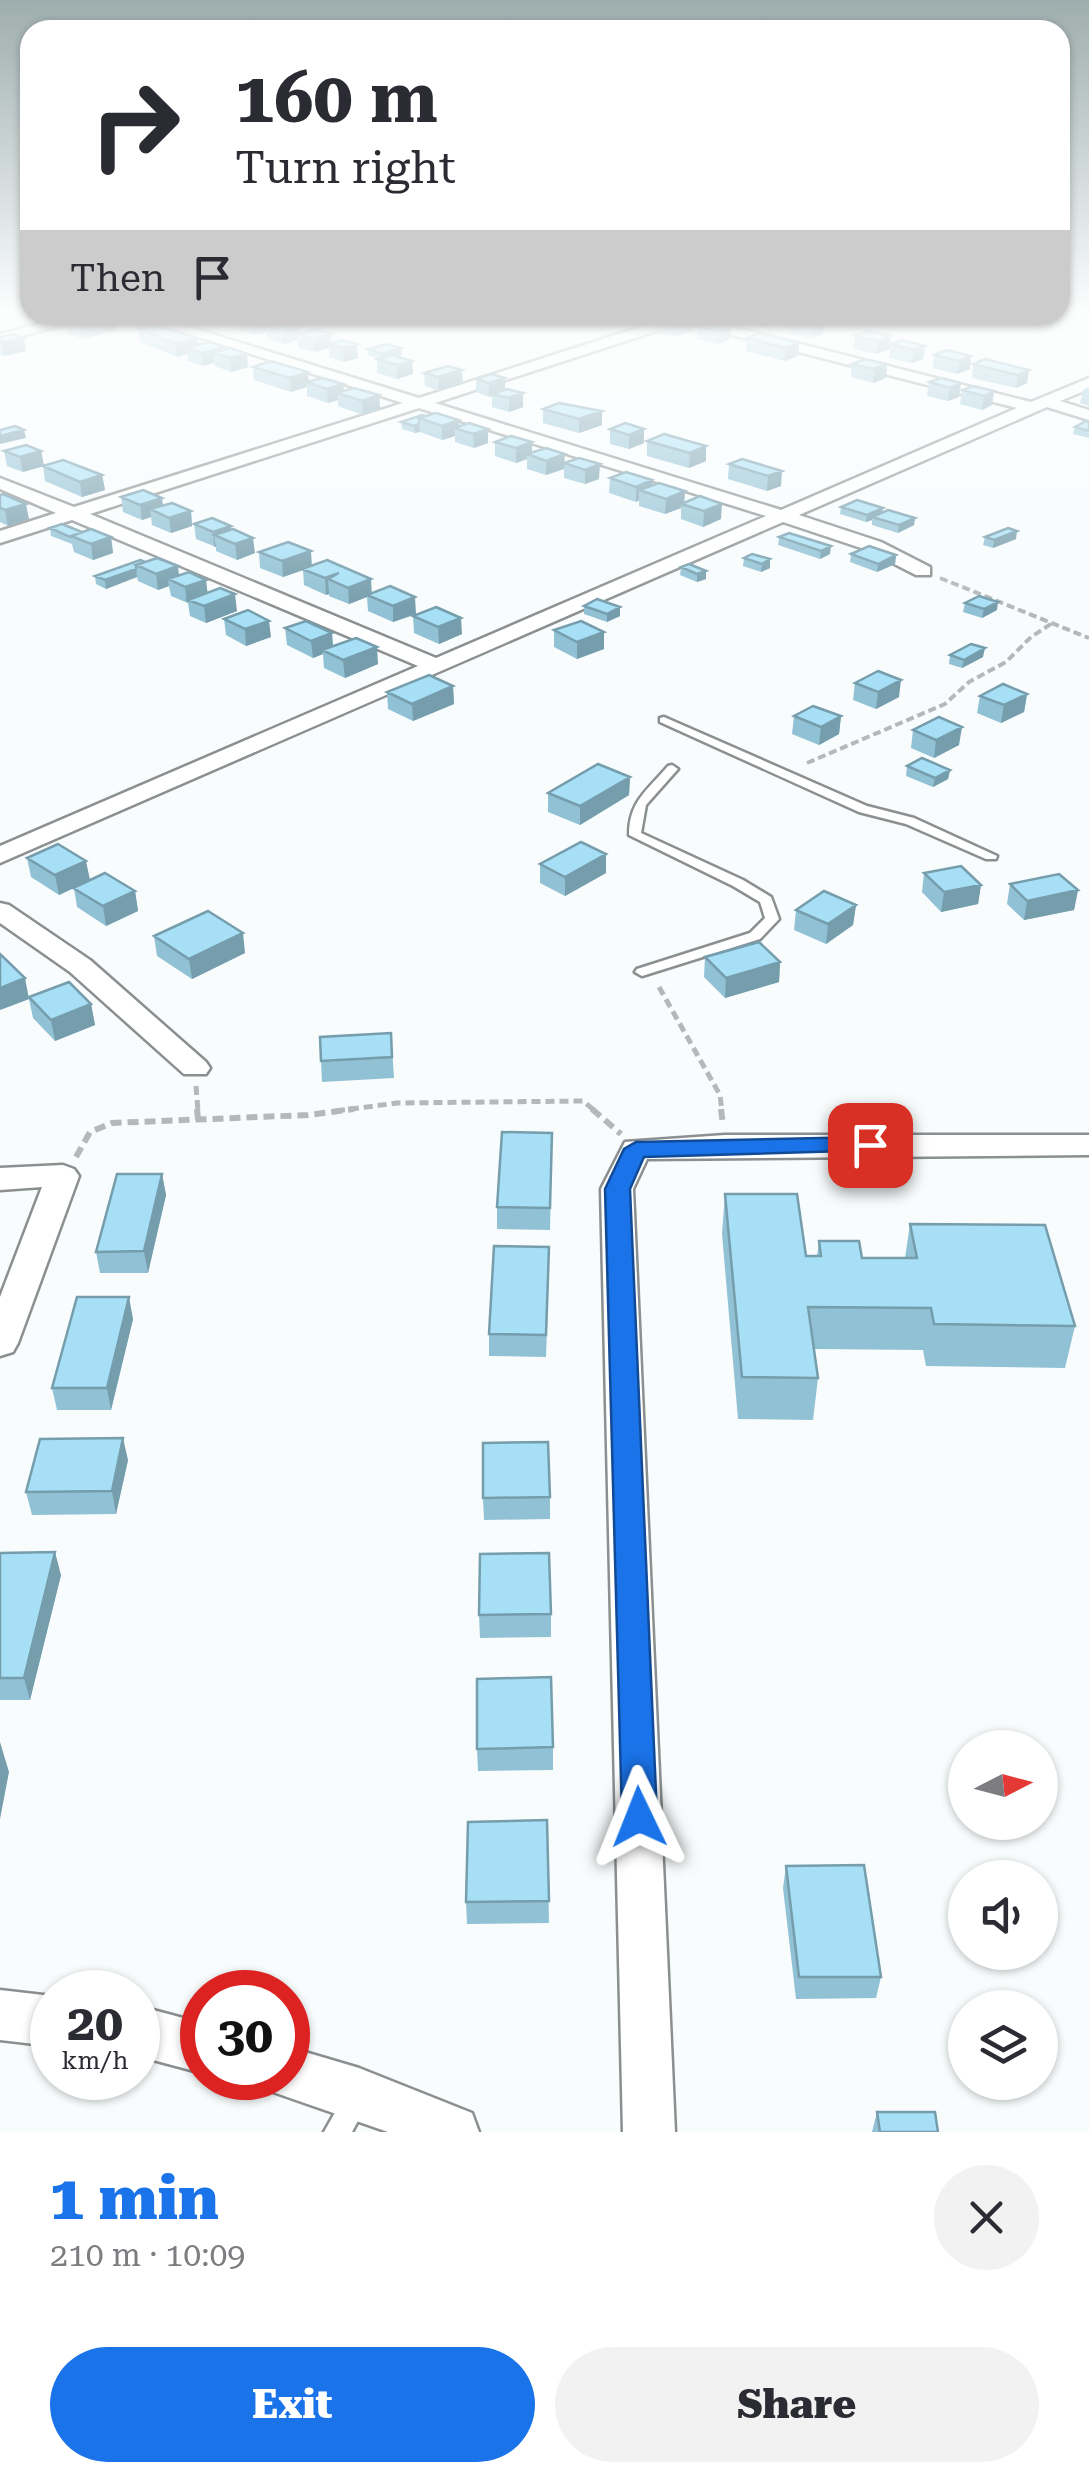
<!DOCTYPE html>
<meta charset="utf-8">
<style>
:root{--surface:#fff;--page:#f2f2f3;--text:#2b2b33;--muted:#7c7c81;--accent:#1a73e8}
body{margin:0;font-family:"Roboto Serif",serif;background:var(--page);color:var(--text);height:100vh;display:flex;flex-direction:column;font-size:38px;white-space:nowrap}
*{box-sizing:border-box;margin:0}
p{font-size:32px;color:var(--muted)}
.icon{flex:none;width:55px;height:55px;fill:none;stroke:currentColor;stroke-width:2;stroke-linecap:round;stroke-linejoin:round}
.map{position:relative;height:2132px;overflow:hidden}
.drawer{display:flex;flex-direction:column;background:var(--surface);flex:1}
.drawer>*{flex:none}
.top-card{position:absolute;left:20px;top:20px;width:1050px;height:305px;border-radius:30px;box-shadow:0 2px 8px #0004;background:#fff;color:var(--text);overflow:hidden}
.needle{width:65px;rotate:84deg}
.tools{position:absolute;left:948px;top:1730px;display:grid;gap:20px}
.tools a{display:grid;place-items:center;width:110px;height:110px;border-radius:50%;background:var(--surface);box-shadow:0 2px 8px #0004;font-size:50px}
.speed{position:absolute;left:30px;top:1970px;display:flex;gap:20px;font-size:50px;font-weight:700;text-align:center}
.speed>*{display:grid;place-content:center;width:130px;height:130px;border-radius:50%;background:var(--surface);box-shadow:0 2px 8px #0004;line-height:1}
.speed small{font-size:25px;font-weight:400}
.speed .limit{border:15px solid #d22;background:#fff;color:#111}
.pin{position:absolute;display:grid;place-items:center;width:85px;height:85px;color:#fff;margin:-42px;border-radius:20px;box-shadow:0 5px 15px #0006}
.me{position:absolute;width:110px;margin:-55px;rotate:358deg;stroke-linejoin:round;filter:drop-shadow(0 0 8px #0008)}
.turn{display:flex;align-items:center;gap:35px;height:210px;padding:0 50px;font-size:45px}
.turn .icon{width:130px;height:130px;stroke-width:2.5}
.turn b{display:block;font-size:70px;line-height:85px}
.then{display:flex;align-items:center;height:95px;padding:0 50px;background:#0003;gap:20px;font-size:38px}
.round{display:grid;place-items:center;flex:none;width:105px;height:105px;border-radius:52px;background:var(--page)}
.overview{display:flex;align-items:center;justify-content:space-between;height:170px;padding:0 50px}
h1{font-size:60px;font-weight:800;line-height:75px;color:var(--accent)}
.primary-button{display:flex;gap:20px;margin-top:auto;padding:20px 50px}
.primary-button a{flex:1;height:115px;border-radius:60px;background:var(--accent);color:#fff;font-size:40px;font-weight:800;line-height:115px;text-align:center}
.primary-button a+a{background:var(--page);color:var(--text)}
.map>svg:first-child{display:block}
.lines{fill:none;stroke-linecap:round;stroke-linejoin:round}
.service-casing{stroke:#8b8f90;stroke-width:5}
.minor-casing{stroke:#8b8f90;stroke-width:5}
.path-far2{stroke:#b5b8b9;stroke-width:4;stroke-dasharray:8 4;stroke-linecap:butt}
.path-far1{stroke:#b5b8b9;stroke-width:5;stroke-dasharray:9 5;stroke-linecap:butt}
.path{stroke:#b5b8b9;stroke-width:6;stroke-dasharray:11 6;stroke-linecap:butt}
.service{fill:#fff;fill-rule:evenodd}
.minor{fill:#fff;fill-rule:evenodd}
.wall{fill:#90c1d4}
.shaded-wall{fill:#759dac}
.building{fill:#a7e0f6;stroke:#759dac;stroke-width:2.5}
.route{fill:#1a73e8;stroke:#114b97;stroke-width:2.5}
</style>
<div class="map">
<svg width="1089" height="2132" viewBox="0 0 1089 2132">
<rect width="100%" height="100%" fill="#f8fcfd"/>
<g class="lines">
<defs>
<path id="service" d="M664,717L867,806L914,818L997,856L996,859H986L906,824L859,812L660,722V718Z
M672,765L678,769L646,805L641,833L743,880L771,897L779,919L760,939L642,976L635,972L637,969L750,933L765,918L760,902L733,886L629,835C629,801 647,791 668,766Z
M355,2089L364,2093L368,2102L352,2132H324L346,2093Z"/>
<path id="minor" d="M75,315H99L0,342V334Z
M130,315H151L419,398L678,315H699L697,318L1031,402L1089,378V389L1060,401L1089,410V420L1047,407L799,515L881,542L930,567V575H916L867,550L783,522L0,863V846L418,666L72,520L0,543V531L56,513L0,489V478L74,507L403,403ZM687,321L689,324L1017,408L781,510L435,403ZM419,408L766,516L436,658L90,514Z
M0,903L9,905L90,960L206,1062L210,1068L206,1074H184L70,972L0,923Z
M725,1135H1089V1155L647,1159L633,1189L675,2132H623L601,1189L625,1142Z
M63,1165L74,1169L79,1176L18,1343L13,1352L0,1356V1297L42,1187L0,1190V1168Z
M0,1990L52,1996V2046L0,2040Z
M138,2006L202,2023V2073L138,2056Z
M288,2047L359,2068L472,2113L479,2132H388L270,2091L264,2078H288Z"/>
</defs>
<use href="#service" class="service-casing"/>
<use href="#minor" class="minor-casing"/>
<path class="path-far2" d="M940,578L1089,638
M807,763L945,704L969,682L1006,662L1031,637L1054,622"/>
<path class="path-far1" d="M659,987L720,1095L722,1111
M196,1086L198,1111
M336,1111L397,1103L583,1101L595,1111"/>
<path class="path" d="M197,1109L198,1119
M592,1109L621,1134
M721,1109L723,1125
M76,1157L90,1132L112,1123L308,1115L354,1109"/>
<use href="#service" class="service"/>
<use href="#minor" class="minor"/>
</g>
<path class="wall" d="M209,315H237V322L223,325L209,321Z
M614,315H646V318L633,322L614,317Z
M728,315H778L777,323L764,327L728,317Z
M113,318L115,331L82,339L68,334L66,321Z
M238,318L268,325L300,327V334H331V343L342,340L358,358L344,362L329,357V348L315,352L298,348L297,340L284,344L267,339L266,332L254,335L239,330Z
M693,318V331L673,337L658,333V320Z
M789,320L824,321L823,334L811,338L788,333Z
M711,321L730,339L717,344L697,339L698,326Z
M139,329L199,344L225,347V350L248,367L231,372L215,366L214,363L203,366L188,361L187,354L177,357L140,342Z
M855,336H891L890,349L876,354L854,349Z
M0,337L26,351L4,356L0,355Z
M747,338L799,343L798,356L785,361L746,351Z
M891,344L925,346L923,359L912,363L889,358Z
M368,349L402,355L397,356L412,361L413,374L397,379L377,373V359H378L368,355Z
M934,355L971,356L970,369L957,374L933,368Z
M852,364H887L886,378L873,383L851,377Z
M973,364L1029,370L1027,383L1016,388L972,378Z
M253,367L309,381L343,384L344,391L379,395L380,409L363,415L338,406V400L328,403L307,396V387L291,392L254,380Z
M424,373L463,384L439,391L425,386Z
M505,378V389L523,393V407L509,412L492,407V396L489,397L476,392V379Z
M929,382L961,383L959,397L948,401L927,396Z
M1089,387V406L1080,403L1083,390Z
M962,390L994,391L992,405L982,410L960,404Z
M543,409L602,411V425L579,433L543,423Z
M422,415L459,426L469,423L488,443L474,448L455,442V436L442,440L420,432L415,433L402,429L401,422Z
M1089,422V438L1073,434L1075,427Z
M610,429H644V443L629,449L610,444Z
M647,441L706,446V461L689,468L647,456Z
M495,442L565,463L579,458L599,479L585,484L564,478V469L546,475L527,469V459L516,463L495,456Z
M4,451H41L44,466L23,472L7,466Z
M742,459L781,486L767,491L728,479L729,464Z
M43,466L102,475L105,490L82,497L45,481Z
M610,478L685,491L684,503L721,519L703,527L681,519V508L665,514L639,506V500L636,502L609,493Z
M0,495L29,519L8,526L0,522Z
M121,497L191,511L192,526L171,533L152,525L151,517L142,520L123,512Z
M841,507L915,518L914,525L898,533L872,525V520L866,522L840,514Z
M194,524L231,529L255,553L237,560L216,551V547L196,539Z
M50,528L111,537L113,553L93,560L74,552L72,544L51,536Z
M779,537L830,554L820,559L778,545Z
M985,537L1016,539L993,548L983,545Z
M259,552L312,565L416,614L393,622L368,611L367,597L349,604L329,596V594L326,595L304,585L303,570L283,577L260,568Z
M752,554L770,568L761,572L743,566L744,558Z
M851,554L896,555L895,564L877,572L850,562Z
M140,560L179,576L237,611L206,623L190,616L188,603L171,596L169,586L158,590L138,581L137,577L106,589L96,584L95,576Z
M689,564L706,579L697,582L680,575L681,567Z
M965,603L997,610L982,618L963,612Z
M584,606L620,616L607,622L584,614Z
M413,616L462,634L439,644L414,633Z
M224,619L271,637L246,646L226,635Z
M285,628L332,633L333,646L378,664L345,678L324,668L323,654L313,658L287,645Z
M554,630L604,649L577,659L554,647Z
M950,655L983,657L962,668L949,664Z
M855,683L899,697L876,709L853,700Z
M453,686L454,704L413,721L388,709L387,692Z
M1027,694L1024,712L1001,723L977,713L980,696Z
M794,716H841L839,734L819,745L792,734Z
M913,730L959,745L934,758L911,748Z
M907,766L950,770L948,779L933,787L906,776Z
M630,777L629,795L580,825L548,812V793Z
M27,858L90,880L135,891L138,911L106,926L77,907L74,888L59,895L31,877Z
M540,864L606,873L565,896L540,883Z
M924,873L981,885L978,904L941,912L922,892Z
M1010,884L1078,890L1074,910L1024,920L1007,904Z
M856,905L853,925L826,944L794,930L796,910Z
M154,936L245,953L192,979L157,956Z
M705,957L780,962L779,982L725,998L704,977Z
M29,997L91,1004L95,1025L55,1041L33,1018L29,999L0,1010Z
M391,1033L394,1078L322,1082L321,1061Z
M552,1133L550,1230L497,1229V1207Z
M162,1174L166,1195L148,1273H100L96,1252Z
M725,1194L806,1256H817L819,1241L862,1258H905L910,1224L1075,1326L1065,1368L926,1366L923,1350L814,1349L818,1378L813,1420L738,1419L722,1234Z
M549,1269L546,1357L489,1356V1334Z
M133,1319L111,1410H57L52,1388Z
M128,1460L116,1514L32,1515L26,1492Z
M550,1497V1519L484,1520L483,1498Z
M0,1553L61,1575L30,1700H0Z
M551,1614V1637L480,1638L479,1615Z
M553,1747V1770L478,1771L477,1749Z
M547,1820L549,1923L467,1924L466,1902Z
M786,1866L881,1977L876,1998L796,1999L783,1888Z
M877,2112L938,2132H872Z"/>
<path class="shaded-wall" d="M222,315H237V322L223,325Z
M633,315H646V318L633,322Z
M765,315H778L777,323L764,327Z
M113,318L115,331L82,339L80,326Z
M267,318L268,327L266,326V332L254,335L253,322Z
M693,318V331L673,337V324Z
M824,321L823,334L811,338L812,325Z
M731,326L730,339L717,344L718,331Z
M300,327V336L297,335V340L284,344L283,331Z
M331,334L332,345L329,344V348L315,352L314,339Z
M891,336L890,349L876,354L878,341Z
M24,338L26,351L4,356L2,343Z
M198,338L199,351L186,348L187,354L177,357L176,344Z
M799,343L798,356L785,361L786,348Z
M357,344L358,358L344,362L343,348Z
M925,346L923,359L912,363L914,350Z
M225,347L226,357L213,353L214,363L203,366L202,353Z
M401,348L402,355L383,360L382,354Z
M247,354L248,367L231,372L230,358Z
M971,356L970,369L957,374L959,361Z
M412,361L413,374L397,379V365Z
M887,364L886,378L873,383L874,369Z
M462,370L463,384L439,391L438,377Z
M1029,370L1027,383L1016,388L1018,375Z
M308,372L309,383L306,382L307,387L291,392L290,378Z
M505,378V392L492,394V396L489,397V383Z
M961,383L959,397L948,401L950,388Z
M343,384L344,395L337,393L338,400L328,403L327,389Z
M994,391L992,405L982,410L984,396Z
M523,393V407L509,412V398Z
M379,395L380,409L363,415L362,401Z
M602,411V425L579,433V419Z
M459,420V429L454,428L455,436L442,440V426Z
M419,424L420,432L415,433L414,426Z
M488,429V443L474,448L473,434Z
M644,429V443L629,449V435Z
M24,430L26,438L0,444V436Z
M532,442V456L527,454V459L516,463V448Z
M706,446V461L689,468L690,453Z
M41,451L44,466L23,472L20,457Z
M565,454L564,469L546,475V461Z
M600,464L599,479L585,484V470Z
M782,471L781,486L767,491L768,476Z
M102,475L105,490L82,497L80,482Z
M652,480V494L639,490V500L636,502V487Z
M685,491L684,505L681,504V508L665,514L666,499Z
M162,498L164,513L150,509L151,517L142,520L140,505Z
M26,504L29,519L8,526L5,510Z
M722,504L721,519L703,527L704,511Z
M883,508L882,515L872,517V520L866,522L867,515Z
M191,511L192,526L171,533L169,518Z
M915,518L914,525L898,533L899,525Z
M231,526L232,541L214,535L216,547H214L213,532Z
M1017,531L1016,539L993,548L994,540Z
M111,537L113,553L93,560L91,544Z
M253,538L255,553L237,560L235,544Z
M831,546L830,554L820,559L821,551Z
M311,551L312,567L283,577L282,561Z
M896,555L895,564L877,572L878,564Z
M770,559V568L761,572L762,564Z
M178,566L180,583L168,579L169,586L158,590L156,574Z
M136,569L137,577L106,589L105,580Z
M706,571V579L697,582V574Z
M339,573L328,579L329,594L326,595L325,578Z
M371,579L372,596L367,595V597L349,604L348,588Z
M206,580L208,596L188,600L187,604L185,587Z
M235,594L237,611L206,623L204,606Z
M415,597L416,614L393,622V606Z
M998,602L997,610L982,618L984,609Z
M620,607V616L607,622V614Z
M461,618L462,634L439,644L438,627Z
M269,621L271,637L246,646L245,629Z
M604,632V649L577,659V642Z
M332,633L333,650H322L323,654L313,658L311,641Z
M377,647L378,664L345,678L343,660Z
M985,648L983,657L962,668L964,660Z
M901,680L899,697L876,709L878,692Z
M453,686L454,704L413,721L412,704Z
M1027,694L1024,712L1001,723L1004,705Z
M841,716L839,734L819,745L821,727Z
M962,727L959,745L934,758L936,740Z
M950,770L948,779L933,787L935,778Z
M630,777L629,795L580,825V806Z
M606,854V873L565,896V877Z
M86,861L90,880L59,895L55,875Z
M981,885L978,904L941,912L944,892Z
M1078,890L1074,910L1024,920L1027,901Z
M135,891L138,911L106,926L103,906Z
M856,905L853,925L826,944L828,924Z
M243,933L245,953L192,979L189,959Z
M780,962L779,982L725,998L726,978Z
M25,978L29,999L0,1010V988Z
M91,1004L95,1025L55,1041L51,1020Z
M162,1174L166,1195L148,1273L144,1251Z
M129,1297L133,1319L111,1410L107,1388Z
M123,1438L128,1460L116,1514L112,1491Z
M55,1552L61,1575L30,1700L24,1678Z
M0,1742L9,1772L0,1819Z"/>
<path class="building" d="M92,315H104L113,318L80,326L66,321Z
M249,315H256L267,318L253,322L238,318Z
M676,315L693,318L673,324L658,320Z
M801,316L824,321L812,325L789,320Z
M283,321L300,327L283,331L266,326Z
M711,321L731,326L718,331L698,326Z
M155,325L198,338L176,344L139,329Z
M314,330L331,334L314,339L297,335Z
M868,331L891,336L878,341L855,336Z
M760,333L799,343L786,348L747,338Z
M12,334L24,338L0,343V337Z
M342,340L357,344L343,348L329,344Z
M902,340L925,346L914,350L891,344Z
M209,342L225,347L202,353L186,348Z
M387,344L401,348L382,354L368,349Z
M230,348L247,354L230,358L213,353Z
M947,350L971,356L959,361L934,355Z
M392,355L412,361L397,365L377,359Z
M865,359L887,364L874,369L852,364Z
M985,359L1029,370L1018,375L973,364Z
M271,361L308,372L290,378L253,367Z
M448,366L462,370L438,377L424,373Z
M492,374L505,378L489,383L476,379Z
M323,378L343,384L327,389L306,382Z
M941,378L961,383L950,388L929,382Z
M973,386L994,391L984,396L962,390Z
M354,388L379,395L362,401L337,393Z
M507,389L523,393L509,398L492,394Z
M559,403L602,411L579,419L543,409Z
M436,413L459,420L442,426L419,418Z
M422,415L426,416L419,418V424L414,426L401,422Z
M1086,421L1089,422V431L1075,427Z
M469,423L488,429L473,434L454,428Z
M625,423L644,429L629,435L610,429Z
M15,426L24,430L0,436V430Z
M664,434L706,446L690,453L647,441Z
M511,436L532,442L516,448L495,442Z
M26,445L41,451L20,457L4,451Z
M546,448L565,454L546,461L527,454Z
M579,458L600,464L585,470L564,463Z
M742,459L782,471L768,476L729,464Z
M63,460L102,475L80,482L43,466Z
M626,472L652,480L636,487L610,478Z
M659,483L685,491L666,499L639,490Z
M143,490L162,498L140,505L121,497Z
M3,494L26,504L5,510L0,508V495Z
M700,496L722,504L704,511L681,504Z
M857,500L883,508L867,515L841,507Z
M172,503L191,511L169,518L150,509Z
M888,510L915,518L899,525L872,517Z
M212,518L231,526L213,532L194,524Z
M62,524L82,532L70,537L50,528Z
M1008,528L1017,531L994,540L985,537Z
M91,529L111,537L91,544L71,536Z
M233,529L253,538L235,544L214,535Z
M789,533L831,546L821,551L779,537Z
M288,542L311,551L282,561L259,552Z
M869,546L896,555L878,564L851,554Z
M752,554L770,559L762,564L744,558Z
M157,558L178,566L156,574L136,565Z
M140,560L145,562L136,565V569L105,580L95,576Z
M327,560L371,579L348,588L328,579L339,573L325,578L302,569Z
M689,564L706,571L697,574L681,567Z
M189,572L206,580L185,587L168,579Z
M390,586L415,597L393,606L367,595Z
M220,588L235,594L204,606L188,600Z
M979,596L998,602L984,609L965,603Z
M597,599L620,607L607,614L584,606Z
M436,607L461,618L438,627L413,616Z
M248,610L269,621L245,629L224,619Z
M306,621L332,633L311,641L285,628Z
M581,621L604,632L577,642L554,630Z
M356,638L377,647L343,660L322,650Z
M971,644L985,648L964,660L950,655Z
M878,671L901,680L878,692L855,683Z
M429,675L453,686L412,704L387,692Z
M1003,684L1027,694L1004,705L980,696Z
M813,706L841,716L821,727L794,716Z
M939,717L962,727L936,740L913,730Z
M922,758L950,770L935,778L907,766Z
M598,764L630,777L580,806L548,793Z
M581,842L606,854L565,877L540,864Z
M58,844L86,861L55,875L27,858Z
M961,866L981,885L944,892L924,873Z
M105,873L135,891L103,906L73,888Z
M1059,874L1078,890L1027,901L1010,884Z
M824,891L856,905L828,924L796,910Z
M208,911L243,933L189,959L154,936Z
M759,942L780,962L726,978L705,957Z
M0,954L25,978L0,988Z
M69,982L91,1004L51,1020L29,997Z
M391,1033L392,1057L321,1061L320,1037Z
M502,1132L552,1133L550,1208L497,1207Z
M117,1174H162L144,1251L96,1252Z
M725,1194H797L806,1256H821L819,1241H859L862,1258H917L910,1224L1045,1225L1075,1326L934,1324L931,1308L808,1307L818,1378L742,1377Z
M494,1246L549,1247L546,1335L489,1334Z
M77,1297H129L107,1388H52Z
M123,1438L112,1491L26,1492L40,1439Z
M548,1442L550,1497L483,1498V1443Z
M55,1552L24,1678H0V1553Z
M549,1553L551,1614L479,1615L480,1554Z
M551,1677L553,1747L477,1749V1679Z
M547,1820L549,1901L466,1902L468,1822Z
M864,1865L881,1977H799L786,1866Z
M877,2112H935L938,2132H880Z"/>
<linearGradient id="sky" x2="0" y2="1"><stop stop-color="#9eadad"/><stop offset="0.51" stop-color="#fcfefe"/><stop offset="1" stop-color="#fcfefe" stop-opacity="0"/></linearGradient>
<rect width="1089" height="612" fill="url(#sky)"/>
<path class="route" d="M870,1137L882,1145L879,1150L644,1157L630,1189L657,1817L652,1828L639,1833L627,1828L622,1817L605,1189L624,1149L636,1142Z"/>
</svg>
<div class="tools">
<a><svg class="needle" viewBox="-14 -14 28 28"><path d="M0-13l5 13h-10z" fill="#e53935"/><path d="M0 13l5-13h-10z" fill="#7c7c81"/></svg></a>
<a><svg class="icon" aria-label="sound" viewBox="0 0 24 24"><path d="M4 9h4l5-4v14l-5-4H4zM17 9q2 3 0 6"/></svg></a>
<a><svg class="icon" aria-label="layers" viewBox="0 0 24 24"><path d="M12 4l9 5-9 5-9-5zM3 14l9 5 9-5"/></svg></a>
</div>
<div class="speed"><div>20<small>km/h</small></div><div class="limit">30</div></div>
<div class="pin" style="left:870px;top:1145px;background:#d93025"><svg class="icon" aria-label="arrive" viewBox="0 0 24 24"><path d="M6 21V4h12l-3 4 3 4H6"/></svg></div>
<svg class="me" style="left:639px;top:1817px" viewBox="-20 -20 40 40"><path d="M0-17L14 15 0 8-14 15z" fill="#1a73e8" stroke="#fff" stroke-width="4"/></svg>
<div class="top-card">
<div class="turn"><svg class="icon" aria-label="right" viewBox="0 0 24 24"><path d="M7 20v-9h11M14 6l5 5-5 5"/></svg><div><b>160 m</b>Turn right</div></div>
<div class="then">Then<svg class="icon" aria-label="arrive" viewBox="0 0 24 24"><path d="M6 21V4h12l-3 4 3 4H6"/></svg></div>
</div>
</div>
<section class="drawer">
<div class="overview"><div><h1>1 min</h1><p>210 m · 10:09</p></div><a class="round"><svg class="icon" aria-label="close" viewBox="0 0 24 24"><path d="M6 6l12 12M18 6L6 18"/></svg></a></div>
<div class="primary-button"><a>Exit</a><a>Share</a></div>
</section>
